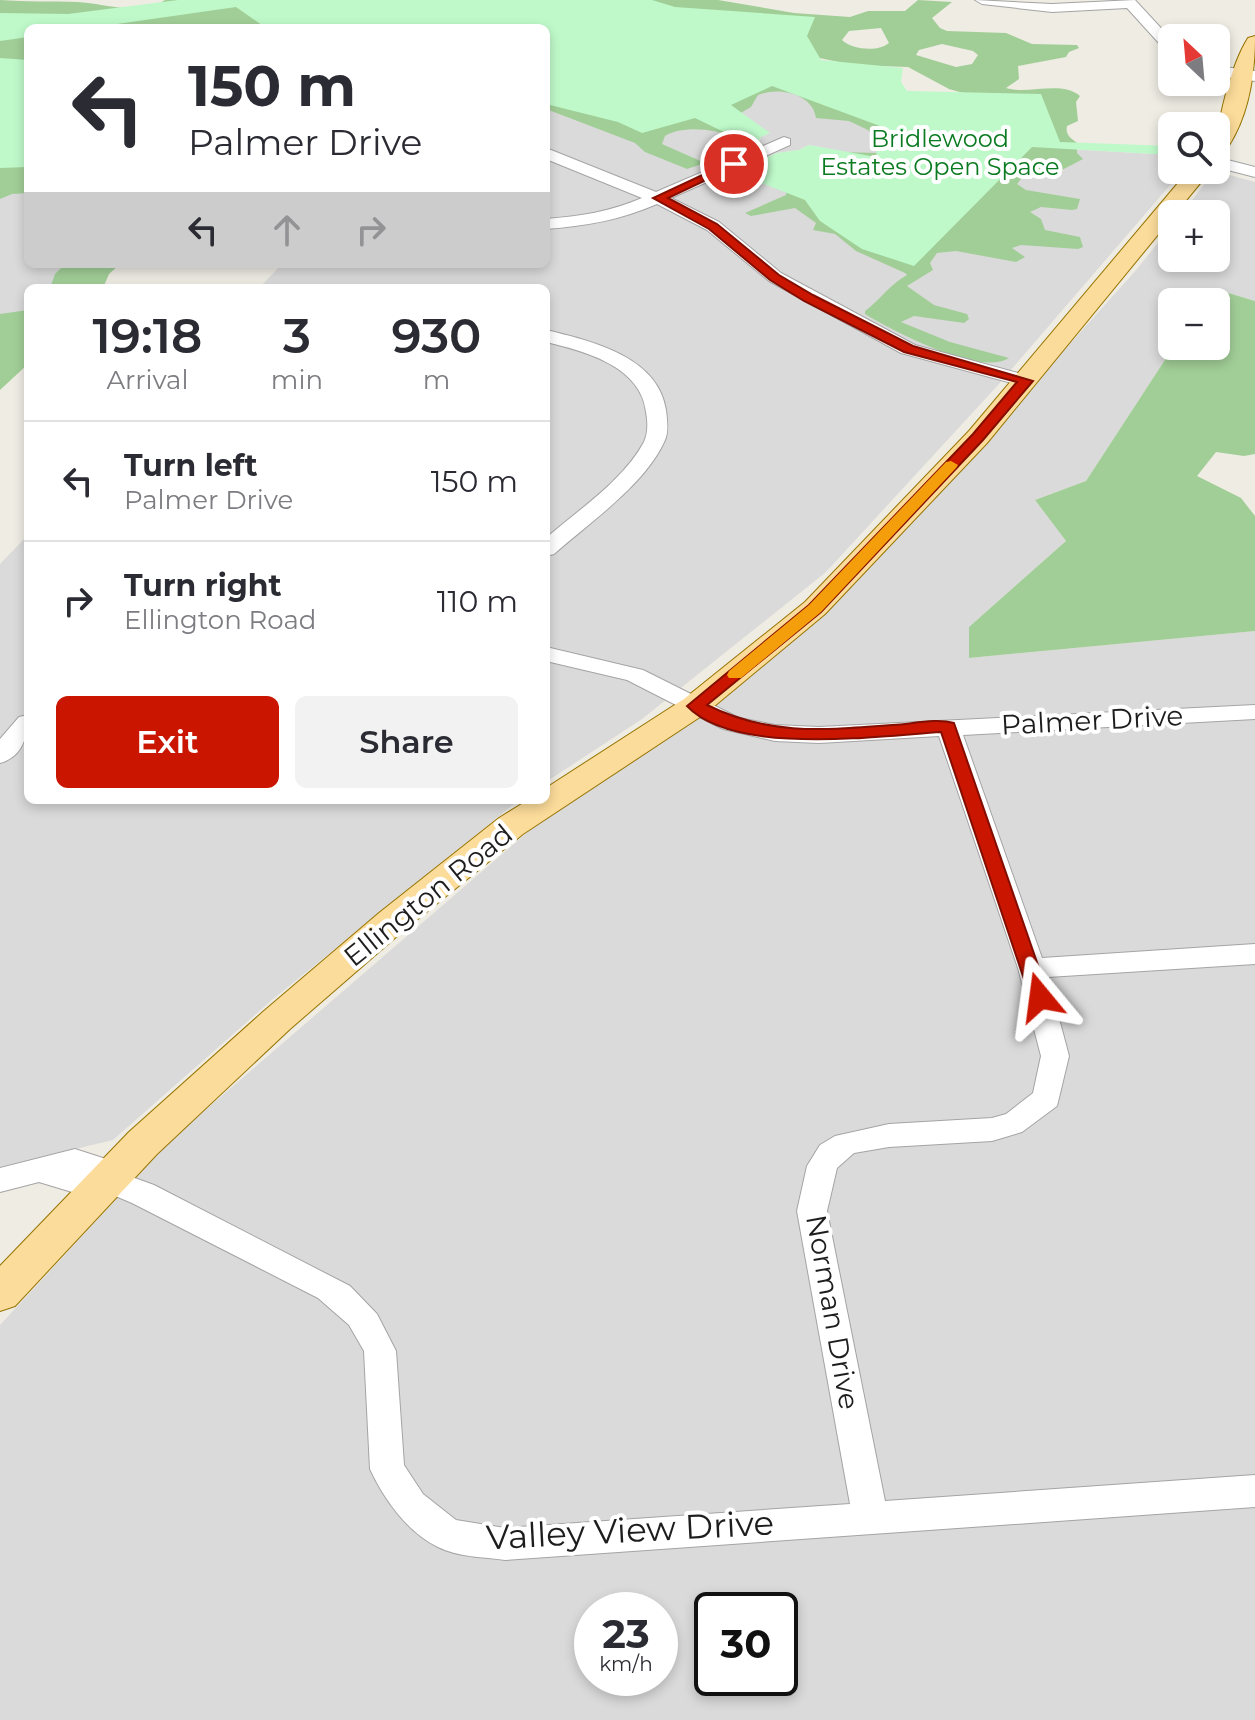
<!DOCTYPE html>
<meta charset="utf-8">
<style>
:root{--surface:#fff;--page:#f2f2f3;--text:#2b2b33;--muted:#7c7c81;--line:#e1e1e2;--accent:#ca1600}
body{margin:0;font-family:Montserrat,sans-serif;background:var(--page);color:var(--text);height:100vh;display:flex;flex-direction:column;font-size:30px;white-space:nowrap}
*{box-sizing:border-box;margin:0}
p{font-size:26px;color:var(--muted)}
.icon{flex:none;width:44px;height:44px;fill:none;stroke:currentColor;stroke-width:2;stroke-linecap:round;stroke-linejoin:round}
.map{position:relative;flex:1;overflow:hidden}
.sheet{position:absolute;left:24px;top:284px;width:526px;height:520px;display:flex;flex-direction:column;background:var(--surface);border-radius:12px;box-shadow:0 4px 12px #0003}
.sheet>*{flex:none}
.guide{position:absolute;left:24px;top:24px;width:526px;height:244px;border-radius:12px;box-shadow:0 4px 12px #0003;background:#fff;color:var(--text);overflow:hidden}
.needle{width:52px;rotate:334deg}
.fabs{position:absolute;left:1158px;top:24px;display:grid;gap:16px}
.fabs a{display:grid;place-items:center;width:72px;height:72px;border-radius:12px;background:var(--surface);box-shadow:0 4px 12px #0003;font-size:40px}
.speed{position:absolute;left:574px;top:1592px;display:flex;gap:16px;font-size:40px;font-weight:700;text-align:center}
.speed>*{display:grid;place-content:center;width:104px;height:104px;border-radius:50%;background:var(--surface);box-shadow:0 4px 12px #0003;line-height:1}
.speed small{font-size:20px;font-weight:400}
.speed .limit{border:4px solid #111;border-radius:12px;background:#fff;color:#111}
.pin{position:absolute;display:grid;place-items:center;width:68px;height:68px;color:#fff;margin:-34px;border:4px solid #fff;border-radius:50%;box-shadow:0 2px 8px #0007}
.me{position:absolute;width:88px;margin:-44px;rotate:344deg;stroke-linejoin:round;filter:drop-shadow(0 0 6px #0008)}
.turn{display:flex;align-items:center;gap:28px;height:168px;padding:0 32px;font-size:36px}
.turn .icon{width:104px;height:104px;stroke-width:2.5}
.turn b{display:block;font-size:56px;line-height:68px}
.lanes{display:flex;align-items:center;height:76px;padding:0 32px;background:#0003;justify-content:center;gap:40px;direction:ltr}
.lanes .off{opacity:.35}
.eta{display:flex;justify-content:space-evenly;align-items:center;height:136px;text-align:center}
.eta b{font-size:48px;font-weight:600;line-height:56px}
.button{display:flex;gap:16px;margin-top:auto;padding:16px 32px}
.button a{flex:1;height:92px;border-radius:12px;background:var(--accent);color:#fff;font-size:32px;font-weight:600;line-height:92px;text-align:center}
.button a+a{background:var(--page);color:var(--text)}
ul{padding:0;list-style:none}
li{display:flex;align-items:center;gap:24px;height:120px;padding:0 32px;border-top:2px solid var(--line)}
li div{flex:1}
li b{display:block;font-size:30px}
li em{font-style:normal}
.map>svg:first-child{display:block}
.residential{fill:#dbdada;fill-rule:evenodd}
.forest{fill:#a1ce97;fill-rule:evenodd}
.park{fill:#bff9ca}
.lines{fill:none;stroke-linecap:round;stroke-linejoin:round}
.minor-casing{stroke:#a4a4a4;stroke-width:2}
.major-casing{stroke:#967400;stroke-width:2}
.minor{fill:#fff;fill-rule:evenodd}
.major{fill:#fcdc9a;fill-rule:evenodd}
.route{fill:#ca1600;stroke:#830e00;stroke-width:2}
.slow{fill:#f59e0b}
.labels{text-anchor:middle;stroke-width:8;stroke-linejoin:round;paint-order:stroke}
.far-park-label{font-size:24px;fill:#0b7b21;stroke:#fff}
.street-label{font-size:28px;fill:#1d1d1d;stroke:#fff}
.near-street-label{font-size:34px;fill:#1d1d1d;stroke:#fff}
</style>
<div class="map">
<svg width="1255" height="1720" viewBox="0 0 1255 1720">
<rect width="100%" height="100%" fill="#eeece3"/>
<path class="residential" d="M772,86L881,126L877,158L809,145L799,150L777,153L734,172L1032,147L1172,155V170H1183L998,385L826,572L642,719L546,782V288H259L282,264H546V104L695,118L759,144L761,137L769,133L731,106Z
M28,167V264H104L83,288H28V341L0,367V168Z
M1215,171L1255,182V301L1213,288L1203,302H1172L1174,346L1086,481L1035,500L1066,541L969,627V658L1255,631V1720H0V1325L174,1137L538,823L853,586L1137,269L1172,225V258H1216V214H1181ZM592,1610H660V1678H592ZM712,1610H780V1678H712Z
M28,535V800H519L273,999L113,1140L0,1167V564Z"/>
<path class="forest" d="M0,0C26,2 51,1 77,2C104,3 139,17 165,0H294L316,28H28V193L12,194L0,199Z
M540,0H718L794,13L850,17L868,11H905L918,0L952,2L932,18L940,28L947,31L1006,33L1032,44L1077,45L1079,48L1069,52L1066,57L1018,66L1019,79L1006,88C1028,95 1061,80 1080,96L1076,102L1078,121L1067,126C1065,134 1070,138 1077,143V153L1083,159L1060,171L1025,174L1017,184L1026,190L1080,199L1077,209L1072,210L1041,207L1030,212L1041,219L1045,230L1080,237L1083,247L1078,249L1021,245L1012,248L1025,257L1016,262L956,251L937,253L930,263L933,270L907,286L934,305L967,314L969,319L964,323L914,316L901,322L950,342L1009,358C980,377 893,331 865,314V311C880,300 890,284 907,275L905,273L856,251L835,234L813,230L816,223L795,208L751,216L745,213L786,195L791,154L795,151L880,153L882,150L868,130L849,121L816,118C813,94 780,86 758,95L751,107L739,114L755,145L736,149L731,137C714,128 681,126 665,136L662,144L705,163L687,169L645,152L635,143L546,109V78L754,81L887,95L967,94L949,89L908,67L853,65ZM881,28L889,43C879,52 852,50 842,40L849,31ZM942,44L973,51L978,55L972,64L956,67L916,55L919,50Z
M65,264H120L109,274L103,288H50L55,274Z
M1212,288L1255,301V454L1244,456L1216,452L1197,476L1241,498L1255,516V631L969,658V627L1066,541L1035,500L1086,481L1174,346H1216V302H1203Z
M28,310V364L0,390V314Z"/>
<path class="park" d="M178,0H652L675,7L815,17L807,36L821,60L903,68L901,82L907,91L1041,94L1060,142L1172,146V155L1032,147L914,266L862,249L820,221L805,200L733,172L777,153L799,150L809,145L876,157L880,126L772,86L731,105L770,133L761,137L755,147L695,118L642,133L618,122L546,104V28H266L236,7L89,28H28V37L0,41V13L68,14Z
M0,58L28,60V167L0,168Z"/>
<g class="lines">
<defs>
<path id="minor" d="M975,0L1052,4L1135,0L1172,40V53L1167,52L1127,8L1052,12L982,4Z
M1216,66L1255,71V81L1216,76Z
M784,137L790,139V145L671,198L719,222L781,273L915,345L1033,377L1036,381L1033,385L1026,387L901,353L769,281L707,230L657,204C620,220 586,226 546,229V219C580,216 610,212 642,198L546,159V148L656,192Z
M1216,157L1255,167V177L1216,167Z
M546,330C591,341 658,356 666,410C667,419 669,431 665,440C646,484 589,523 554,554L546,556V538C578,510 623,481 644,442C648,433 648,422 646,412C641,366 584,351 546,342Z
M546,647L643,670L739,718L775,725L819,727L1255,705V719L963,735L1042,958L1255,944V964L1048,977L1069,1056L1057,1106L1022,1132L992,1141L889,1147L854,1153L837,1168L827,1211L885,1501L1255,1475V1507L505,1560C484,1557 457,1557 438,1547C407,1532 384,1499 370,1469L364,1351L349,1325L318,1298L132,1203L106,1192L82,1195L39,1182L0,1192V1168L75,1149L109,1160L118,1172L154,1185L350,1286L377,1314L396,1351L404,1465L423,1494L456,1520L505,1528L850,1504L797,1211L807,1166L820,1145L835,1136L889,1124L992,1118L1006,1114L1033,1093L1041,1056L1018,968L939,736L819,743L775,741L723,729L627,680L546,661Z
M28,715C28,735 23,757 0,763V739L19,717Z"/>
<path id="major" d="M1255,36C1255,77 1248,121 1223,154L1216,156C1216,124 1231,65 1248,38Z
M1189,170H1211L987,443L825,614L706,713L523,834L403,931L290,1029L157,1154L15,1306L0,1311V1266L129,1132L264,1011L379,913L499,818L528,800H546V788L684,699L805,602L969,431Z"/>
</defs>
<use href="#minor" class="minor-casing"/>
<use href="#major" class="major-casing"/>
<use href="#minor" class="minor"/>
<use href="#major" class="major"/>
</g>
<path class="route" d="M730,162L740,164L668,198L717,224L779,275L813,295L913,346L1033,381L983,440L821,612L707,705C770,736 824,730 893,725C912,724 936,718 954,723L1049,997L1047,1002H1033L1030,997L941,732C878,736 734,756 687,706L809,605L973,434L1017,382L904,352L804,301L770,280L709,229L653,198Z"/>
<path class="slow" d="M951,461L958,465L956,468L821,612L741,678H729L727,675L729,671L809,605L946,462Z"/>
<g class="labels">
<g class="far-park-label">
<text x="940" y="147">Bridlewood<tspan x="940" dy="28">Estates Open Space</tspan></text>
</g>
<g class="street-label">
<text transform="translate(1092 720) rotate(-3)" y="10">Palmer Drive</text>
<text transform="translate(428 895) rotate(-39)" y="10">Ellington Road</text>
<text transform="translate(833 1312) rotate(80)" y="10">Norman Drive</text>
</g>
<g class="near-street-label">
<text transform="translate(630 1530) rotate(-3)" y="12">Valley View Drive</text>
</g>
</g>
</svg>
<div class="fabs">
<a><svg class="needle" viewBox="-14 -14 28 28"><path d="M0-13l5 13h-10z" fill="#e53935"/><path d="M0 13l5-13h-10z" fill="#7c7c81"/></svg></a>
<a><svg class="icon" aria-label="search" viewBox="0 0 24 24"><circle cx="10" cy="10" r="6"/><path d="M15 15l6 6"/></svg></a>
<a>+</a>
<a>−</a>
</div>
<div class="speed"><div>23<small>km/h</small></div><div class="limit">30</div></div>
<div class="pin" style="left:734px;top:164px;background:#d93025"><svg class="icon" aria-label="arrive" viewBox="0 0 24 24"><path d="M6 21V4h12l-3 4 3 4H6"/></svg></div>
<svg class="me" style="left:1040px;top:997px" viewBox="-20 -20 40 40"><path d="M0-17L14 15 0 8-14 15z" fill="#ca1600" stroke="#fff" stroke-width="4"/></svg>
<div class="guide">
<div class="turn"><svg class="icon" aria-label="left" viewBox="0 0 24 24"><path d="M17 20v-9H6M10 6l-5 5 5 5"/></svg><div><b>150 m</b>Palmer Drive</div></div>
<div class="lanes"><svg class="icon" aria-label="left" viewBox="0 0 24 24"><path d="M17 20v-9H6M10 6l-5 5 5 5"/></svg><svg class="icon off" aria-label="ahead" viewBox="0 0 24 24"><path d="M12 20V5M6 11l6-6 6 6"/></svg><svg class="icon off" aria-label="right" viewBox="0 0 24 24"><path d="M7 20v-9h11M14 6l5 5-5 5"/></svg></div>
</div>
<section class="sheet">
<div class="eta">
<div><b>19:18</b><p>Arrival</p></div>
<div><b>3</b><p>min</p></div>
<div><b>930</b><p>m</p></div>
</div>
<ul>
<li><svg class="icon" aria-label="left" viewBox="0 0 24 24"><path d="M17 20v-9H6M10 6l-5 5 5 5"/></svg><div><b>Turn left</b><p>Palmer Drive</p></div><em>150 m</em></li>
<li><svg class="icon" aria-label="right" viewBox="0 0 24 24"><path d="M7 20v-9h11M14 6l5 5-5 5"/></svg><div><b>Turn right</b><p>Ellington Road</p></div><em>110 m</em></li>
</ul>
<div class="button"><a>Exit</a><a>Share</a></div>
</section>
</div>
